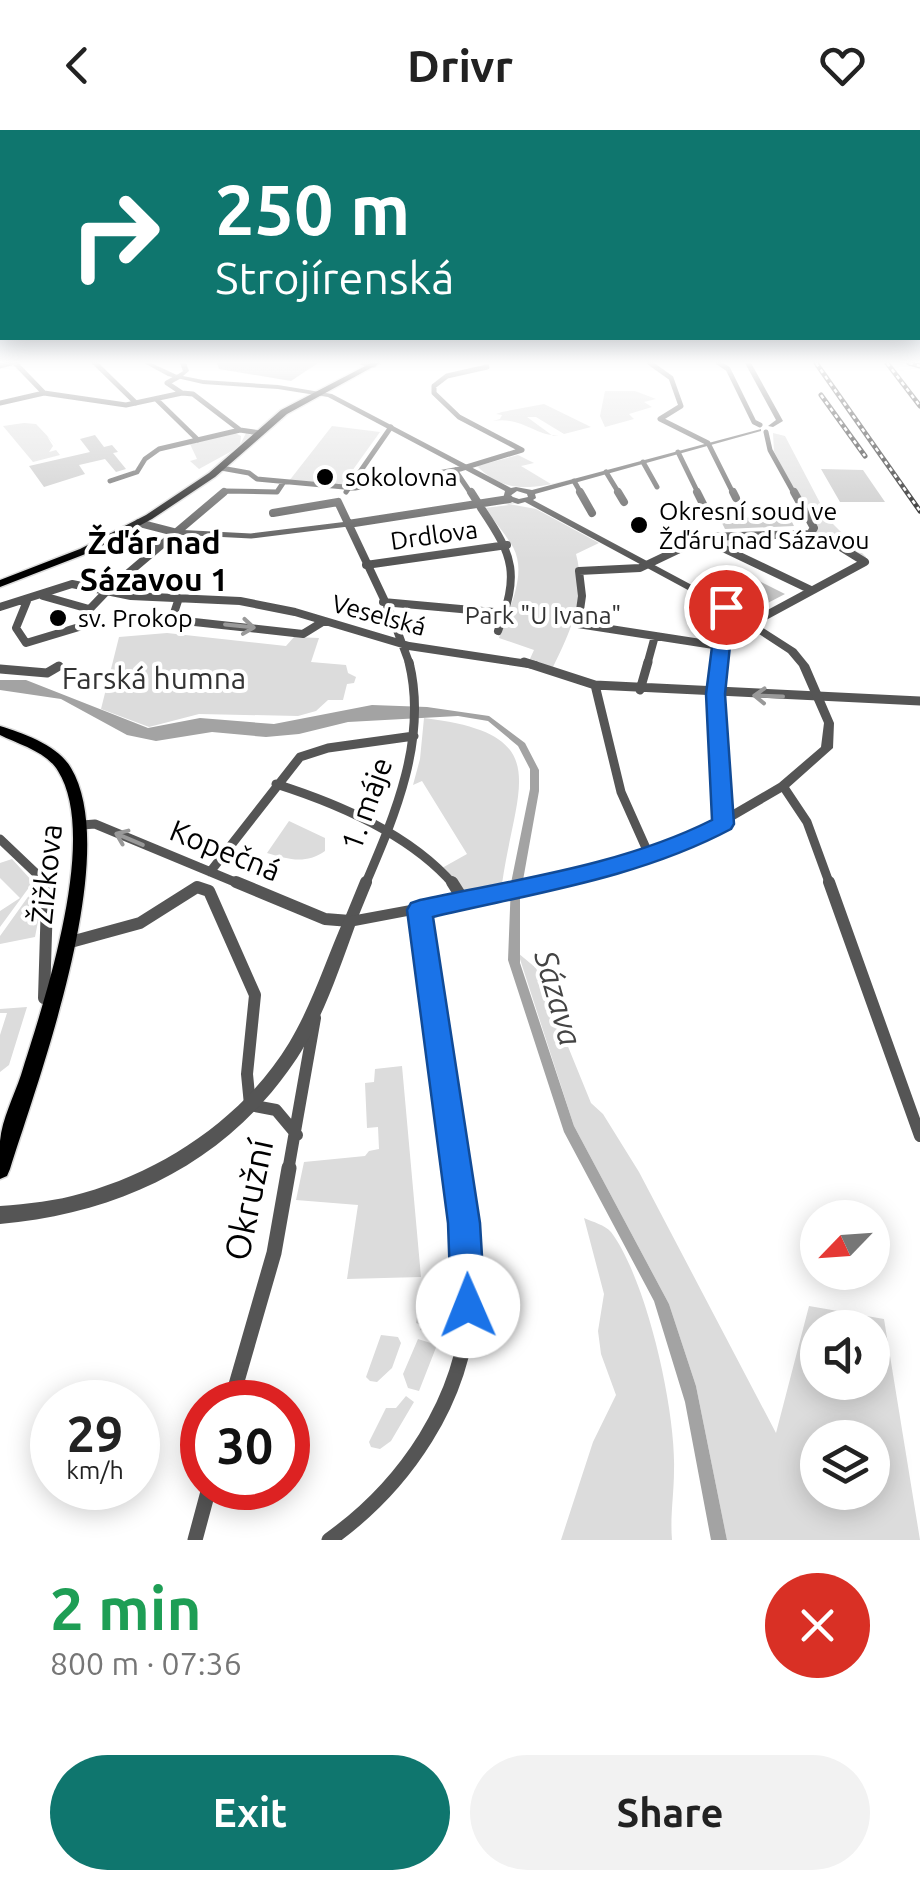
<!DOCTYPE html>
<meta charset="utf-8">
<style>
:root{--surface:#fff;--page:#f2f2f2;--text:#222;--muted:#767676;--accent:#0f766e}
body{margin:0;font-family:Ubuntu,sans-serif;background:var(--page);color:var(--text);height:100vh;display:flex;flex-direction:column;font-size:38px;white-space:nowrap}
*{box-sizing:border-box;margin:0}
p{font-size:32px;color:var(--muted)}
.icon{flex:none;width:55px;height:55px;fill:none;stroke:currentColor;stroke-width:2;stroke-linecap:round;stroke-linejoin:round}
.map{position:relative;height:1410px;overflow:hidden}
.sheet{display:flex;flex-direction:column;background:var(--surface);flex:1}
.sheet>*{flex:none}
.guide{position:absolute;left:0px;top:0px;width:920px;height:210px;box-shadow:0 5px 25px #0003;background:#0f766e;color:#fff;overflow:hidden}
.needle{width:65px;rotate:245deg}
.controls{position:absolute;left:800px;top:1070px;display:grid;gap:20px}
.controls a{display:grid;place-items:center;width:90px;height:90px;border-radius:50%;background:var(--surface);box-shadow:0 5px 25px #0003;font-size:50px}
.speed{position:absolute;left:30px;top:1250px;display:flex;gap:20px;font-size:50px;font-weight:700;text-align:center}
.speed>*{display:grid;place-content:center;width:130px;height:130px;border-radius:50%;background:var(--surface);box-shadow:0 5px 25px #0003;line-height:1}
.speed small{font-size:25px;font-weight:400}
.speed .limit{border:15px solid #d22;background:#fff;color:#111}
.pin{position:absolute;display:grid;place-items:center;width:85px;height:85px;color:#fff;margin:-42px;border:5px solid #fff;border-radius:50%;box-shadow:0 2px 10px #0007}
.me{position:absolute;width:110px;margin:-55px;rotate:359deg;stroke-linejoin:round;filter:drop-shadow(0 0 8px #0008)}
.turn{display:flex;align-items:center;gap:35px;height:210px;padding:0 50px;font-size:45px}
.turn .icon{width:130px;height:130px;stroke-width:2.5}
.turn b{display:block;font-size:70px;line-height:85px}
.round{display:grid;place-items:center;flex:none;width:105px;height:105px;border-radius:52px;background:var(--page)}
.headline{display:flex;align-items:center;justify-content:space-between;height:170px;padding:0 50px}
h1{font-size:60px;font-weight:700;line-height:75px;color:#1e9e55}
.action{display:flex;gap:20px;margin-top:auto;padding:20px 50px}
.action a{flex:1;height:115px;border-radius:60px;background:var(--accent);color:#fff;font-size:40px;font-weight:700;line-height:115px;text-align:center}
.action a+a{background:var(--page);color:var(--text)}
header{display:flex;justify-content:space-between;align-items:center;height:130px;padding:0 50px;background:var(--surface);font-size:45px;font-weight:700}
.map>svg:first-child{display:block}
.green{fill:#dcdcdc;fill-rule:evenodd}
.water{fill:#a3a3a3}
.building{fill:#c4c4c4}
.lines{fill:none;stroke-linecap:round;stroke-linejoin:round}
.primary-casing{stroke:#dbdbdb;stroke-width:3}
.pedestrian{stroke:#555;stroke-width:5}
.minor-far4{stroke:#555;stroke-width:5}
.minor-far3{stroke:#555;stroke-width:8}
.minor-far2{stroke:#555;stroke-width:9}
.minor-far1{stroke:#555;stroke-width:12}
.minor{stroke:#555;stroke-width:15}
.tertiary{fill:#555;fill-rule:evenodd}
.primary{fill:#000;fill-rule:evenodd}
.rail-casing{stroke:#000;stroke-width:5}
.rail{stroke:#fff;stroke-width:2.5;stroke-dasharray:4;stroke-linecap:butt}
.oneway{stroke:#999}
.route{fill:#1a73e8;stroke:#114b97;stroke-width:2.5}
.poi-dot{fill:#000;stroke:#fff;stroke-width:4}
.labels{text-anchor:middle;stroke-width:8;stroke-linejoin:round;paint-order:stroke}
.far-poi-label{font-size:25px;fill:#000;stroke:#fff;text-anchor:start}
.far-street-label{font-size:25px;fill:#000;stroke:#fff}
.far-park-label{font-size:25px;fill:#333;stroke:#fff}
.park-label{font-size:30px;fill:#333;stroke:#fff}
.street-label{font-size:30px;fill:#000;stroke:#fff}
.far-district-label{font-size:32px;font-weight:bold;fill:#000;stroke:#fff}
.water-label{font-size:32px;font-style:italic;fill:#444;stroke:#fff}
.near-street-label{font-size:35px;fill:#000;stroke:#fff}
</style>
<header><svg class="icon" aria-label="back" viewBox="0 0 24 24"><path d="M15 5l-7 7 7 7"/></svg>Drivr<svg class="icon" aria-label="heart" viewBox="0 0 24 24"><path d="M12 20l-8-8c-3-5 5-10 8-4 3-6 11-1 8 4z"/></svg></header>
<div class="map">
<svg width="920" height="1410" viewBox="0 0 920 1410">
<rect width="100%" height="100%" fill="#fff"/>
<path class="green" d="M605,261H635L656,269L644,272L652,277L629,284L634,289L605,297L600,286Z
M544,274L591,297L564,304L536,287H527L553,306L560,305C538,308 523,286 493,291L500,289L502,285L496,284L502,282Z
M24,293L36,294L56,315L47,306L53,316L49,322L56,320L60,325L33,332L3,296Z
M332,296L380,302L342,355L289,351Z
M235,303L241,306L240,315L246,303L251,305L241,316L199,339L190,331L197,329L190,314Z
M773,303L785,306L829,390L866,427V430L842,409H750L728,416L712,408L815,403L774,321Z
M518,325L534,333L521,336L551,354L573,349C522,363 500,359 477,336Z
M503,373H518L509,374L536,379L599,413L576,424C587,465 571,501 553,537L529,531L534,520L499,508C508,480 528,445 513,417C506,405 494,391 485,378L509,375Z
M167,503L286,516L294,507L319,508L311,532L346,535L348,543L356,547L354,553L347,554L343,570H328L316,581L298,586L199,584L149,597L101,579L119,507Z
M424,588C557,604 516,654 502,754L463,762L442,738L467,724L422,651L413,655L420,629Z
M289,691L325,708V721C305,735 288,729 267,723Z
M12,729L33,752L0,797V781L20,768L0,748V733Z
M35,757L41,776L35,807L0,814V806Z
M518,823L536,838L591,973L603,984L639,1042L776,1303L809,1176L884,1189L920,1410H727L696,1256L669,1174L574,996ZM818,1198H872V1252H818ZM818,1308H872V1362H818Z
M27,877L9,935L0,942V905L7,883H0V879Z
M402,936L421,1147L347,1149L358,1075L296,1070L304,1032L365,1026L369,1021L379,1019L378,997L367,998L365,953L374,952L375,939Z
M584,1088C593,1092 605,1095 611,1102C647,1150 676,1281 674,1340C674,1365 670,1386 672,1410H561L593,1312L616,1265L601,1224L598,1201L604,1164Z
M430,1157L441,1158L446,1164L438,1203L420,1200L421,1195L416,1193L422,1161Z
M381,1205L398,1207L401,1213L392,1238L377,1252L370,1251L366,1247Z
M418,1209L437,1215L419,1261L408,1258L403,1244Z
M406,1266L414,1272L391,1311L380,1319L371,1317L369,1312L386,1278H396Z"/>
<path class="water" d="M217,233H318L291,251L219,239Z
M0,550H26L148,598L200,588L274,594L372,575L427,577L489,586L525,613L539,640V661L520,767V833L574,996L669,1174L696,1256L727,1410H711L685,1272L654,1171L564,1002L508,830L511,753L530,659V639L518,616L488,591L458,586L348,592L299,604L266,607L212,602L156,611L127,605L61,569L0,560Z"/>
<path class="building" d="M95,305L104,317L112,315L118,322L113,323L126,339L116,342L105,329L79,335L85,344L44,357L29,336L90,322L80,309Z
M821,339L863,340L885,372H840Z
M789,386L794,396L725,399L720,389Z
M742,442L743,443L785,464L760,477L717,455Z"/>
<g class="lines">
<defs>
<path id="primary" d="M371,233H380L287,284L215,347L152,389L88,423L0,457V450L80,419L146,385L209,343L281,280Z
M0,596C23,603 59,616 71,638C122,724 39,947 10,1039L7,1046L0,1049C0,1037 0,1023 0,1011C2,989 14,966 21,945C43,874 100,708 58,641C47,622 18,614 0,605Z"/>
</defs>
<use href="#primary" class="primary-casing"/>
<path class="pedestrian" d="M174,402L251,406L348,394"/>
<path class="minor-far4" d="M15,233L44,263
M95,233L136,273
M363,233L374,235
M650,233L671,248L681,276L660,289L708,313L734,365
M719,233L728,239L754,292L760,295
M0,236L11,233
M487,237L447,246L434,256V263L459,287L522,320
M178,247L167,253L182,263L193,264L240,300
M156,269L198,310
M0,273L44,263L126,275L182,263
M766,302L770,320L795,365
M678,322L699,365
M643,332L657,357
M221,338L249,343L257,349L355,358L460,339L522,320
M455,340L472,365
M606,342L620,365
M110,351L137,342L145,329L159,319L240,300L260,303
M574,351L582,365
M346,362L391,297
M221,365L225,361L277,362L283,353"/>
<path class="minor-far3" d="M471,362L478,373
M580,362L592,383
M618,362L624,372
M697,362L705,378
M733,362L736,368
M338,372L391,484L410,535
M481,378C515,428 519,444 498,501
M273,383L338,372
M139,393L174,402
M348,394L509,369
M704,409L811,460
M366,435L507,415
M107,461L224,362
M43,466L89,479
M179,468L173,486L176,490L303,504L324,491
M27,471L16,498L26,513L79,497L85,484L105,463
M383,472L505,483
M0,477L72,454L131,466L240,471L295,482L409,516L535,535
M752,493L865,432L831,411
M720,516L578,494L582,466L579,441L640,438L705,407L810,404L814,398L794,362
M647,535L655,506
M719,535L726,477"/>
<path class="minor-far2" d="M524,532L595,555L920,571
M720,532L716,564L723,694
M0,539L47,543L59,536
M595,555L621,662L650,727
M640,560L648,532
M276,654C339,674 410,704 454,755
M783,656L807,692L830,755
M82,695L95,694L242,755
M0,709L41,748L43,755
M210,742L300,627L328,618L414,606
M365,755C395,685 428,609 409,532"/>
<path class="minor-far1" d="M42,752L47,771L44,868L53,869
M236,752L325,789L350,791L366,752
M452,752L464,771
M829,752L920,1006
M420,780L457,1041
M67,813L140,793L197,757L209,761L255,865L247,944L250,975L276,980L297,1005
M288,1041L315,888"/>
<path class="minor" d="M231,1272L274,1123L289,1038
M195,1410L209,1358
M329,1410C405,1356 464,1270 469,1175C472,1129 463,1083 456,1038"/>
<path class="tertiary" d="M144,233H151L177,245L183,241L180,233H186L189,241L183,246L203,250L278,255L332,264L511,358L516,357L532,360L761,299V301L535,364L536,368L533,370L718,469L796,519L809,535L834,593L833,618L787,659L684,719L598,746L497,769L355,796C337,845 320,898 288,941C219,1037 115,1084 0,1094V1076C28,1074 56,1071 83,1063C165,1040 244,987 289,913C313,873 326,829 345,787L497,759L598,736L676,713L779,653L821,617L824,593L799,536L788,523L712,473L525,372L518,374L503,369L505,361L328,267L278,259L203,254L168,246ZM517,361L527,364L528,367L519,369L510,366Z
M745,233H751L783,291L773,297L768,296L776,290Z"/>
<use href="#primary" class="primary"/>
<defs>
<path id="rail" d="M816,233L920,381
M887,233L920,276
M909,233L920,236
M821,265L865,326"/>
</defs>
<use href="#rail" class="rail-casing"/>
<use href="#rail" class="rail"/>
</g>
<defs><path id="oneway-shaft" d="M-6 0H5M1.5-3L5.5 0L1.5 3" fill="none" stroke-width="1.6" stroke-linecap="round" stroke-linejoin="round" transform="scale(2.5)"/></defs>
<g class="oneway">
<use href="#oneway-shaft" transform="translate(240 496) rotate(6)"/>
<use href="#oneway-shaft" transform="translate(768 566) rotate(-178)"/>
<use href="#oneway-shaft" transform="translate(129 709) rotate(-157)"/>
</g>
<linearGradient id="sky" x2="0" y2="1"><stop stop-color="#8cadcc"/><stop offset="0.54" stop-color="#fff"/><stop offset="1" stop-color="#fff" stop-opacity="0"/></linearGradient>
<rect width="920" height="430" fill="url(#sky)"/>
<path class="route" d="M726,472L734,477L725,564L734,694L731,699C639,748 534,763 433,787L480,1093L485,1176L480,1188L468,1193L456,1188L451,1176L448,1093L407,780L411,773L420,770C518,749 622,735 712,690L706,564L717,477Z"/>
<g class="poi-dot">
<circle cx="325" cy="347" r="10"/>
<circle cx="639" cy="395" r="10"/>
<circle cx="58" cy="488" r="10"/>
</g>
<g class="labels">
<g class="far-poi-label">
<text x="345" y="356">sokolovna</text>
<text x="659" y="390">Okresní soud ve<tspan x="659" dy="29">Žďáru nad Sázavou</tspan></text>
<text x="78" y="497">sv. Prokop</text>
</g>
<g class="far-street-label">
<text transform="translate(434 405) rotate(-8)" y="9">Drdlova</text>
<text transform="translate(379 485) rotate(15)" y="9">Veselská</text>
</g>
<g class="far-park-label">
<text x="543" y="494">Park "U Ivana"</text>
</g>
<g class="park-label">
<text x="154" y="559">Farská humna</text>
</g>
<g class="street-label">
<text transform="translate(367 674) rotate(-70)" y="10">1. máje</text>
<text transform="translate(225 721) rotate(22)" y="10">Kopečná</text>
<text transform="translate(47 744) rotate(-84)" y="10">Žižkova</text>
</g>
<g class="far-district-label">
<text x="154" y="424">Žďár nad<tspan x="154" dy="37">Sázavou 1</tspan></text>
</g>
<g class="water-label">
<text transform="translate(558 868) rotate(74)" y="11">Sázava</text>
</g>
<g class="near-street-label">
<text transform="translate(249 1070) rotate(-78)" y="12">Okružní</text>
</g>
</g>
</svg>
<div class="controls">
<a><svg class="needle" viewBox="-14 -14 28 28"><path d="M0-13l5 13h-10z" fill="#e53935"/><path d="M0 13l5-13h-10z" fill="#767676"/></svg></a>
<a><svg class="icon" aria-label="sound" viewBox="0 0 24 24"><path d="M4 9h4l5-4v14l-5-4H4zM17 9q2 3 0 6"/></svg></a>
<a><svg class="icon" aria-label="layers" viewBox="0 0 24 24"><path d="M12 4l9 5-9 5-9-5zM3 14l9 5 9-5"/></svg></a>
</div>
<div class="speed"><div>29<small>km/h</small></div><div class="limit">30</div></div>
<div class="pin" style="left:726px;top:477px;background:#d93025"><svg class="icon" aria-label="arrive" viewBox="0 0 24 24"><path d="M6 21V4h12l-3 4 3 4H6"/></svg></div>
<svg class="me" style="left:468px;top:1176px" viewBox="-20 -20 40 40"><circle r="19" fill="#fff"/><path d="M0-13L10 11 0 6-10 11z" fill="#1a73e8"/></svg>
<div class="guide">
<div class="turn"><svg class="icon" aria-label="right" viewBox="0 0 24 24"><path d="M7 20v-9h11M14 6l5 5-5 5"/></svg><div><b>250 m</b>Strojírenská</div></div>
</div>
</div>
<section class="sheet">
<div class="headline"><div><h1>2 min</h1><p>800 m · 07:36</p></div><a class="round" style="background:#d93025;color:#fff"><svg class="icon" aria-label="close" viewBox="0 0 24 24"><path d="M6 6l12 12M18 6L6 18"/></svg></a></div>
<div class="action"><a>Exit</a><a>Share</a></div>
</section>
